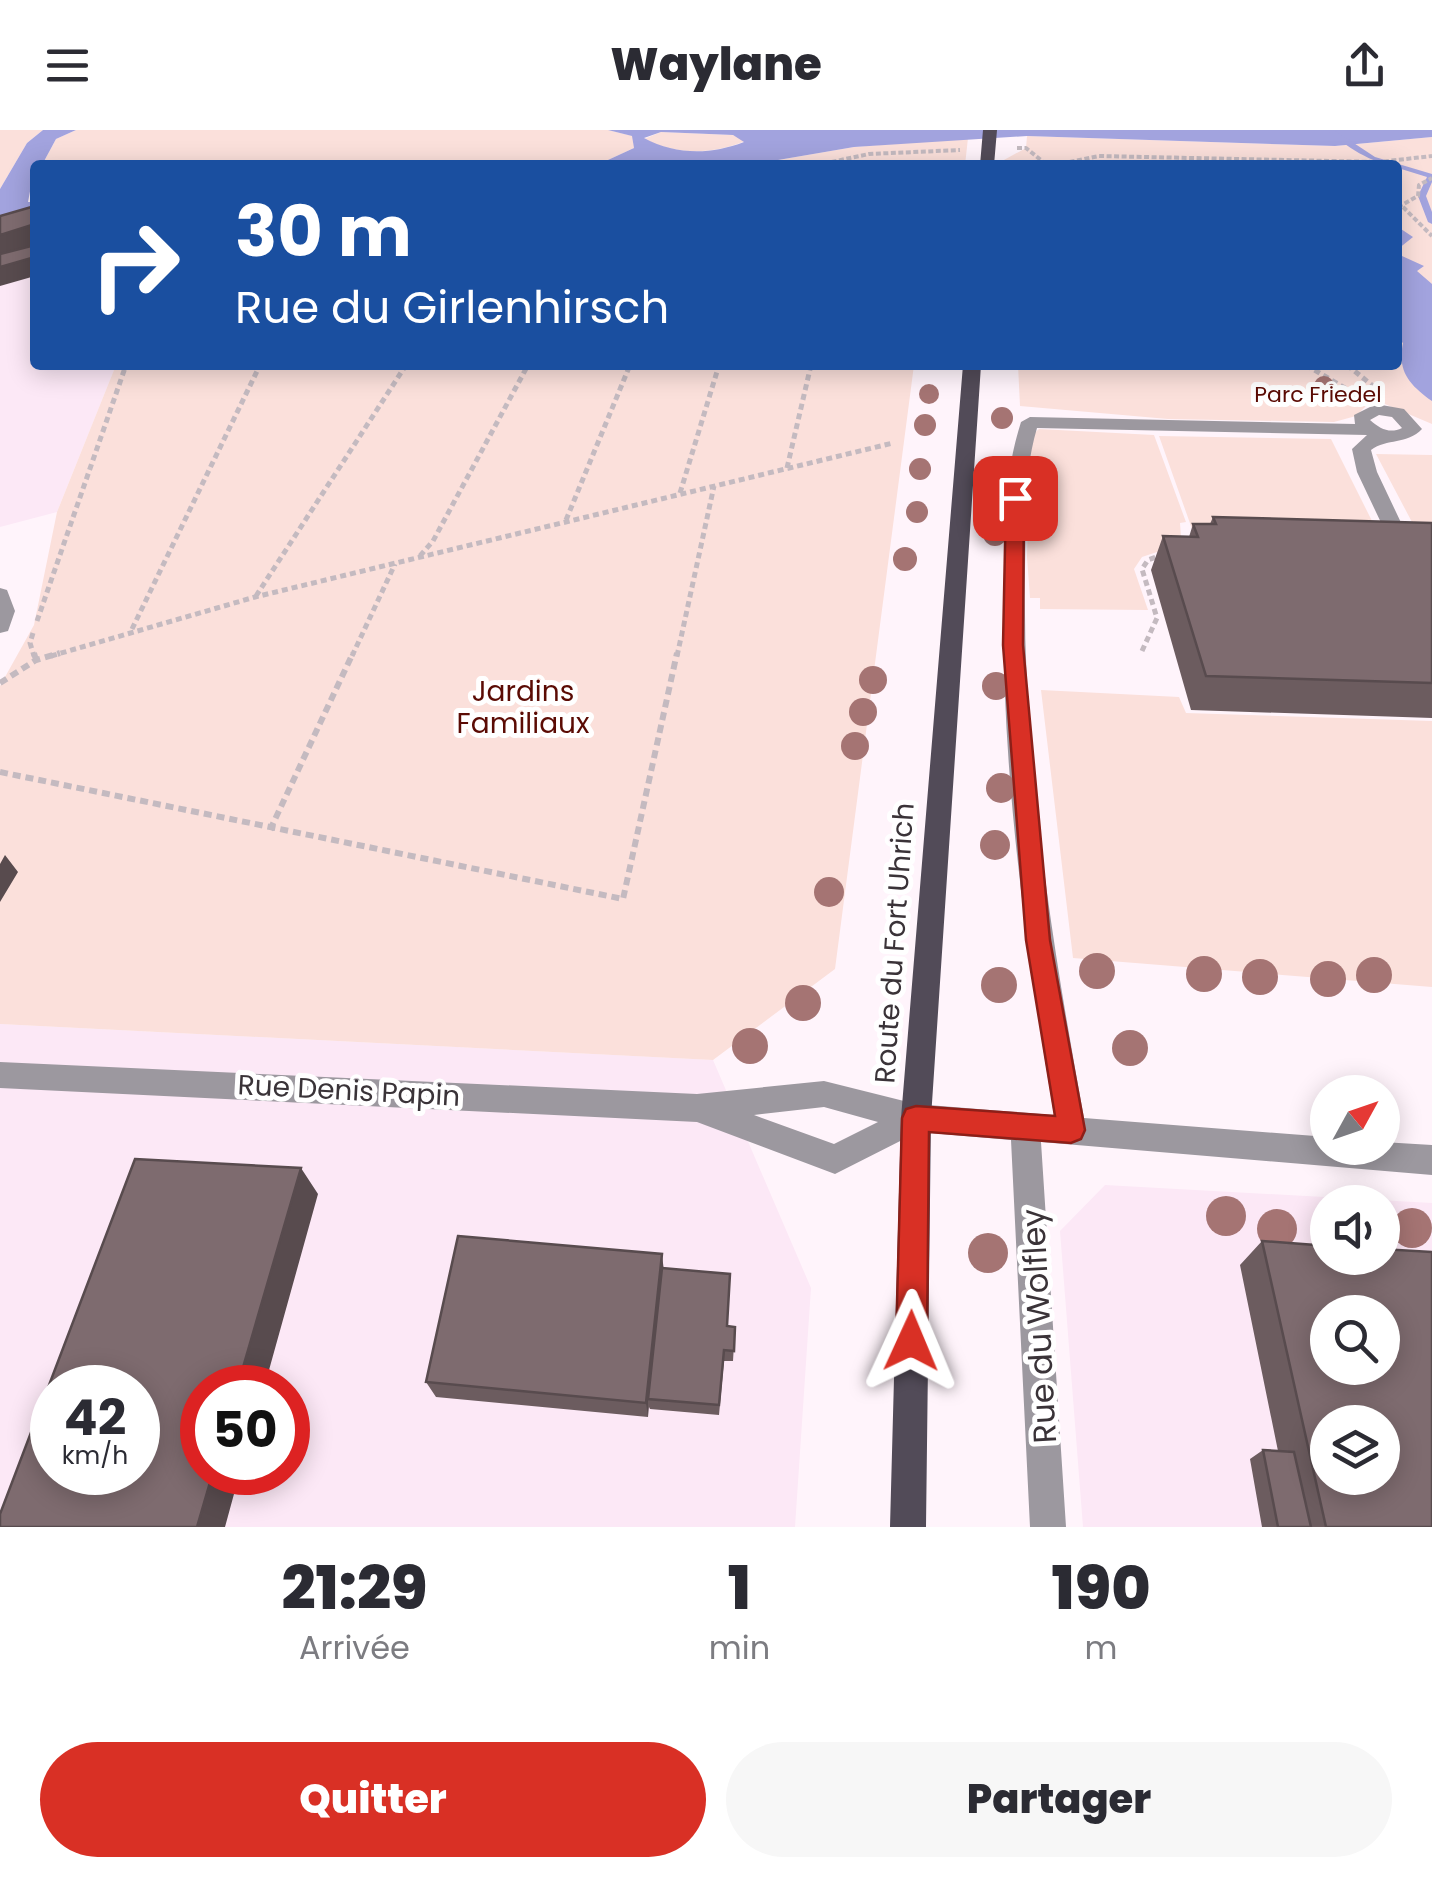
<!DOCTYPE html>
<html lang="fr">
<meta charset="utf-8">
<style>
:root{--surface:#fff;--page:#f7f7f7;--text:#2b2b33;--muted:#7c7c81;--accent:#d93025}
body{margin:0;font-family:Poppins,sans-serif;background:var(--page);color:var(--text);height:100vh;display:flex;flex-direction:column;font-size:38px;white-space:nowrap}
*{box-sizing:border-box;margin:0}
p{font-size:32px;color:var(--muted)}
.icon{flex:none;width:55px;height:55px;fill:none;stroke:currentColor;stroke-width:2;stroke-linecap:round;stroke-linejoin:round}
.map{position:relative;height:1397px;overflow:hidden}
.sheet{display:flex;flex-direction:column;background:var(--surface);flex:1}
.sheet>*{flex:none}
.hud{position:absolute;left:30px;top:30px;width:1372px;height:210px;border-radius:10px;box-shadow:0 5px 25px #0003;background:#1a4fa0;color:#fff;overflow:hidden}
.needle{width:65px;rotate:50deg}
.fabs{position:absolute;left:1310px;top:945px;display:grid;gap:20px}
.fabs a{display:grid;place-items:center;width:90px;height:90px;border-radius:50%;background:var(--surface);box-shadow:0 5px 25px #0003;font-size:50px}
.speed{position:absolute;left:30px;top:1235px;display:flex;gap:20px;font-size:50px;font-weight:700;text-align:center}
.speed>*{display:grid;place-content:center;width:130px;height:130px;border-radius:50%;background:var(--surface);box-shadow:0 5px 25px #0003;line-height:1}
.speed small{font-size:25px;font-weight:400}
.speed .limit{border:15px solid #d22;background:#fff;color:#111}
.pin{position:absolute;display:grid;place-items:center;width:85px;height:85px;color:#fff;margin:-42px;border-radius:20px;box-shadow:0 5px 15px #0006}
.me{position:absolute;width:110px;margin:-55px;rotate:1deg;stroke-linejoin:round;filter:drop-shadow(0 0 8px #0008)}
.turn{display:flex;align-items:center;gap:35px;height:210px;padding:0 40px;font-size:45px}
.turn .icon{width:130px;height:130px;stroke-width:2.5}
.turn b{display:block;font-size:70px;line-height:85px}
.eta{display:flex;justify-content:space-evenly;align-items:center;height:170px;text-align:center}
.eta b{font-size:60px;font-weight:800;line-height:70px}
.button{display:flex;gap:20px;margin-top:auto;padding:20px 40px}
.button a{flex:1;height:115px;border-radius:60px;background:var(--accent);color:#fff;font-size:40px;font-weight:800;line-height:115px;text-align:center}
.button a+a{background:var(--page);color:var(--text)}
header{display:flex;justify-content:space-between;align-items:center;height:130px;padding:0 40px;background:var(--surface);font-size:45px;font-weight:800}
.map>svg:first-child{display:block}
.built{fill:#fce8f6;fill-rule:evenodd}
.green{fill:#fbe0db}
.water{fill:#a2a3de;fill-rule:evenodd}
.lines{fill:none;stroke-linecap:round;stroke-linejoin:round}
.stream{fill:#a2a3de;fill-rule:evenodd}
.path-far2{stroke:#c4bac0;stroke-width:4;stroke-dasharray:5 2.5;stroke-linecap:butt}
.path-far1{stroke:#c4bac0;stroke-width:5;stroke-dasharray:6 4;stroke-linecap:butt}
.path{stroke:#c4bac0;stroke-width:6;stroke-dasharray:8 5;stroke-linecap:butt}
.minor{fill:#9c989f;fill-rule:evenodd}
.major{fill:#524b58;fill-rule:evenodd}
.tree{fill:#a57473}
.wall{fill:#6c5c5f}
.shaded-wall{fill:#584b4e}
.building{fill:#7e6b6f;stroke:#584b4e;stroke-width:2.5;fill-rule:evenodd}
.route{fill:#d93025;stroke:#8d1f18;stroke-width:2.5}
.labels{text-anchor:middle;stroke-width:10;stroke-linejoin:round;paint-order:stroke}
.far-park-label{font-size:22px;fill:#5b0b04;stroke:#fff}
.park-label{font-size:28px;fill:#5b0b04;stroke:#fff}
.street-label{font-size:28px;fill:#3a3338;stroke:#fff}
.near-street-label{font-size:32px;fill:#3a3338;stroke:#fff}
</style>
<header><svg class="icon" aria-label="menu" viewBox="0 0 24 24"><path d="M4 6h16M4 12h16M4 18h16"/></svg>Waylane<svg class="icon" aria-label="share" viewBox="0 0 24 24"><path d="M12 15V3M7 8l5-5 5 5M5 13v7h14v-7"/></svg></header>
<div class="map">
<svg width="1432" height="1397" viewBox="0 0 1432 1397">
<rect width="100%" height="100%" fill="#fff4fb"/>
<path class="built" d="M35,91V235H116L57,382L0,397V106Z
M0,894L713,930L811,1158L795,1397H0ZM52,1258H138V1342H52ZM202,1258H288V1342H202Z
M1105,1055L1432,1073V1397H1083L1060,1101ZM1328,1072H1382V1128H1328ZM1328,1182H1382V1238H1328ZM1328,1292H1382V1348H1328Z"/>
<path class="green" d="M0,0H43L27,13L0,59Z
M76,0H608L633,6L634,18L597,35H42L56,9Z
M661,2L733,5L745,11C711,25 676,25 644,9Z
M1027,6L1335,16L1432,7V294L1373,269L1356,286L1334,292L1168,289L1020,276L1018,235H1398V35H1003L1002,31L1026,18Z
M968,8L965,35H749L854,17Z
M116,235H914L835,839L713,930L0,894V556L34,495L57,382Z
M1039,299L1154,305L1186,392L1180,393L1181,407L1172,417L1142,427L1134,439L1148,480L1040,479V468H1030L1027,427L1031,306Z
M1159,306L1331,309L1385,417L1197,413Z
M1376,324L1432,325V430Z
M1041,560L1179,567L1186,583L1432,591V857L1073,828Z"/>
<path class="water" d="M43,0H76L56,9L42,35H35L28,72H35V91L0,106V59L27,13Z
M608,0H1432V7L1335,16L1027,6L854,17L749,35H597L634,18L632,6ZM661,2L733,5L744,12C710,25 676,25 644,8Z
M1398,97L1413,107L1398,119L1402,126L1424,136L1417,141L1432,154V271C1410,255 1397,242 1403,213L1398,209Z"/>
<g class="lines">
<path class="stream" d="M1326,0H1334L1375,27L1432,44V52L1426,66L1432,82V94L1428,92L1418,66L1427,47L1398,38V35C1371,35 1346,15 1326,0Z"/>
<path class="path-far2" d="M1017,18H1026L1047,35
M817,35L869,24L960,20
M1055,35L1099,26L1379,32L1432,26
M1398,77L1418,66L1419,55L1432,48
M1403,77L1432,106"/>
<path class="path-far1" d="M1306,235L1355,264
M1347,235L1373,256
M787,338L811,235
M680,363L719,235
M566,390L630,235
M420,426L433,411L528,235
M256,466L406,235
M37,491L126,235
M132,499L260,235
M33,503L30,513L34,526
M1142,521L1157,488L1142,439L1148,430L1162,425
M51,526L255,467L893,313
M352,526L395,434
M677,526L714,356"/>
<path class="path" d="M34,523L36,530
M0,553L36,530L60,523
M0,642L623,769L677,523
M270,700L353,523"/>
<path class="minor" d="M1376,274L1404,279L1422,299C1407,315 1387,308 1371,320L1377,342L1414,420L1404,426L1394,420L1357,342L1352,319L1367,305L1037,298C1023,345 1026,392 1025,441C1022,624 1051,808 1084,988L1328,1007V1018H1382V1012L1432,1015V1045L1041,1012L1066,1397H1030L1011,1010L918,1002L835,1044L697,992L0,958V932L697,964L824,951L916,974L1054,985C1024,806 999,623 1004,442C1006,386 1004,346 1021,292L1030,287L1355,294L1354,285ZM1379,285L1392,287L1402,298C1390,304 1380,299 1370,290ZM824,977L878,992L834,1014L754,985Z
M0,458L7,460L15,481L8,501L0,503Z"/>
<path class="major" d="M983,0H997L994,35H980Z
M963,235H981L931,988L926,1397H890L901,988Z"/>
</g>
<g class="tree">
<circle cx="1324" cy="256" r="10"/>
<circle cx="929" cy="264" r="10"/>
<circle cx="1002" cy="288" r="11"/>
<circle cx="925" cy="295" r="11"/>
<circle cx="920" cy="339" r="11"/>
<circle cx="917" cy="382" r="11"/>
<circle cx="995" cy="404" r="12"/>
<circle cx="905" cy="429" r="12"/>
<circle cx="873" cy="550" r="14"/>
<circle cx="996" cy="556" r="14"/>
<circle cx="863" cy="582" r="14"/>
<circle cx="855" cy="616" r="14"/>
<circle cx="1001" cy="658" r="15"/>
<circle cx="995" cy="715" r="15"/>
<circle cx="829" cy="762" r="15"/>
<circle cx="1097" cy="841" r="18"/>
<circle cx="1204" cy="844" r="18"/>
<circle cx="1374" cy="845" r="18"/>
<circle cx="1260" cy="847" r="18"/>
<circle cx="1328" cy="849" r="18"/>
<circle cx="999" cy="855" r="18"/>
<circle cx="803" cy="873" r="18"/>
<circle cx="750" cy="916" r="18"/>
<circle cx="1130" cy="918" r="18"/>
<circle cx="1226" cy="1086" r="20"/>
<circle cx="1412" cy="1098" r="20"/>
<circle cx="1277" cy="1099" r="20"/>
<circle cx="988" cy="1123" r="20"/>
</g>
<path class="wall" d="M1213,387L1432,393V588L1191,580L1151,440L1163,406L1189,407L1193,394H1210Z
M1262,1111L1432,1397H1262L1250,1329L1263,1320L1278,1321L1240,1135Z
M664,1138L727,1196L735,1197L733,1231H724L719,1285L650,1279L649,1277L648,1287L436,1267L426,1252Z"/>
<path class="shaded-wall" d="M35,94V122L0,133V105Z
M35,127V146L0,156V137Z
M5,725L18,742L0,772V734Z
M301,1038L318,1064L264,1258H237Z
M662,1124L664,1142L648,1269V1287L646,1273Z
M213,1342H240L225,1397H197Z"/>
<path class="building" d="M35,76V94L0,105V86Z
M35,115V127L0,137V124Z
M1213,387L1432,393V553L1206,546L1163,406L1198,407L1193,394H1216Z
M135,1029L301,1038L237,1258H202V1342H213L197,1397H0V1384ZM52,1258H138V1342H52Z
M458,1106L662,1124L646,1273L426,1252Z
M1262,1111L1328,1116V1128H1382V1119L1432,1122V1397H1326ZM1328,1182H1382V1238H1328ZM1328,1292H1382V1348H1328Z
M662,1138L730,1144L727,1196L735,1197L734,1221L724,1220L719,1275L648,1269Z
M1263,1320L1294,1322L1311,1397H1278Z"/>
<path class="route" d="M1015,362L1024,368L1023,515L1050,810L1085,1000L1081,1009L1071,1013L929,1002L927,1211L922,1222L911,1227L900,1222L896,1211L902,988L906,979L916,976L1055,986L1026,810L1003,515L1006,368Z"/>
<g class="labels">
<g class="far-park-label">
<text x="1318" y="272">Parc Friedel</text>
</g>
<g class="park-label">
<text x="523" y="571">Jardins<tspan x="523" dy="32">Familiaux</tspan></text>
</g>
<g class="street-label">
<text transform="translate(894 813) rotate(-86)" y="10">Route du Fort Uhrich</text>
<text transform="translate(349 960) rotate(3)" y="10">Rue Denis Papin</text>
</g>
<g class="near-street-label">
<text transform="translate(1039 1196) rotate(-93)" y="11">Rue du Wolfley</text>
</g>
</g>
</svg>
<div class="fabs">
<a><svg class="needle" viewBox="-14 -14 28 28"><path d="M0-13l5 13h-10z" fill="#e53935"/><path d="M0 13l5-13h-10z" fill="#7c7c81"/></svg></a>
<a><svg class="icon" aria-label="sound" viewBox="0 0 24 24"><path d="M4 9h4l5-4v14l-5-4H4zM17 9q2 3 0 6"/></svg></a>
<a><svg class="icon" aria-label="search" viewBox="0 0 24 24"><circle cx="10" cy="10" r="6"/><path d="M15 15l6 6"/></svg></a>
<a><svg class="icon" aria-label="layers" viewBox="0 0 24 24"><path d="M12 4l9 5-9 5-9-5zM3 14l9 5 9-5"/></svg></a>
</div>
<div class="speed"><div>42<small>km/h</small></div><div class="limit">50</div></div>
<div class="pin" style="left:1015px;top:368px;background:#d93025"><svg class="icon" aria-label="arrive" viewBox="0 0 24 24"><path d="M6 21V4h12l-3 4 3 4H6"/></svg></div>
<svg class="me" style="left:911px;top:1211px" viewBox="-20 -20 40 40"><path d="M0-17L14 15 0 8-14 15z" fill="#d93025" stroke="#fff" stroke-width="4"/></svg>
<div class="hud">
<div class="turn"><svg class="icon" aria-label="right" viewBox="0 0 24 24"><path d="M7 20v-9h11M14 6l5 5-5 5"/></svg><div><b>30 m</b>Rue du Girlenhirsch</div></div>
</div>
</div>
<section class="sheet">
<div class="eta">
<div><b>21:29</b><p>Arrivée</p></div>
<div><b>1</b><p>min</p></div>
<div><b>190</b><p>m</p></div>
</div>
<div class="button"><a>Quitter</a><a>Partager</a></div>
</section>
